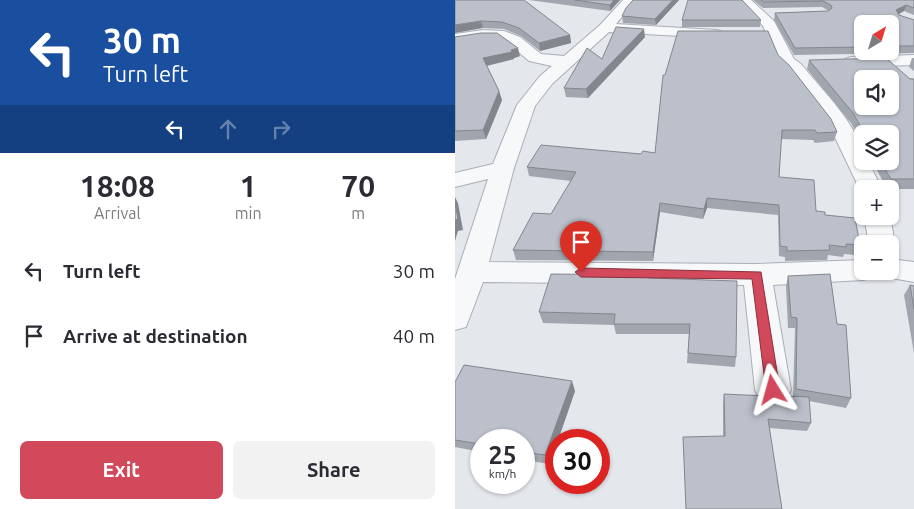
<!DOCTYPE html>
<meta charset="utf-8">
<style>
:root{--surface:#fff;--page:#f2f2f3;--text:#2b2b33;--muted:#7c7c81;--accent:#d1495b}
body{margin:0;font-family:Ubuntu,sans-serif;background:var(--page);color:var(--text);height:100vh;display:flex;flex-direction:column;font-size:19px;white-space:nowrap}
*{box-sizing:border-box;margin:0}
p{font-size:16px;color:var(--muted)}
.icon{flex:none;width:28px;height:28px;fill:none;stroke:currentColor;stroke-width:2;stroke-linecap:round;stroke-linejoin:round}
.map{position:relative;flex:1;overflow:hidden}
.drawer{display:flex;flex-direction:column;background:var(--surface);width:455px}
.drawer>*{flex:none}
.hud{background:#1a4fa0;color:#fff;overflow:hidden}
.needle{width:32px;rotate:38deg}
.tools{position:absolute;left:399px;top:15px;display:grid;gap:10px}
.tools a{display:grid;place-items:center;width:45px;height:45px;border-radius:8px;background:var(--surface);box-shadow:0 1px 4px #0004;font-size:25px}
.speed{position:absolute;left:15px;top:429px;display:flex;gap:10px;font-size:25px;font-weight:700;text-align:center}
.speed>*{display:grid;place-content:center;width:65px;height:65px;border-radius:50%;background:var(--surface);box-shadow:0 1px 4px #0004;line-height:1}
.speed small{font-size:12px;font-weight:400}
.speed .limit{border:8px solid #d22;background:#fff;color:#111}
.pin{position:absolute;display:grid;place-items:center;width:42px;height:42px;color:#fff;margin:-51px -21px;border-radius:50% 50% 50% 0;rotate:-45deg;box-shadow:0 0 5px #0007}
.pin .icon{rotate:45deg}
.me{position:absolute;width:55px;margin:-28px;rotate:352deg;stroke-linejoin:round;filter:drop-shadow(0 0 4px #0008)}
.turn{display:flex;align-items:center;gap:18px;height:105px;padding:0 20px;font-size:22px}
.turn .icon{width:65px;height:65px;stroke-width:2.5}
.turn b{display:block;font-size:35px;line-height:42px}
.lanes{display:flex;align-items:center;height:48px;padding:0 20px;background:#0003;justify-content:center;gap:25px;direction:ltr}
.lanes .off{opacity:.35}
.eta{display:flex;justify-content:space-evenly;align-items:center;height:85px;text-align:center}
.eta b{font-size:30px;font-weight:700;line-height:35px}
.button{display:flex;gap:10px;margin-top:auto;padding:10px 20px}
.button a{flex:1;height:58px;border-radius:8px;background:var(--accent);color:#fff;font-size:20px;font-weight:700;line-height:58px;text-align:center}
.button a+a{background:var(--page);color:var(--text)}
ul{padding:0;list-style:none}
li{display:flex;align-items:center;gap:15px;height:65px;padding:0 20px}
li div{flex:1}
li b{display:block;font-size:19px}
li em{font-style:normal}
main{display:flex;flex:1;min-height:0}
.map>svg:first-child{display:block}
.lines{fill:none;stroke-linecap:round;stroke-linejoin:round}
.minor-casing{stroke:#a9aeb7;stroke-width:2}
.minor{fill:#f7f8fa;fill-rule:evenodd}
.wall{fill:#a1a5ae;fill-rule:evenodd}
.shaded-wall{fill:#83868d}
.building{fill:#bbc0ca;stroke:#83868d;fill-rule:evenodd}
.route{fill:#d1495b;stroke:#882f3b}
</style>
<main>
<section class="drawer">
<div class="hud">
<div class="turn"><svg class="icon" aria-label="left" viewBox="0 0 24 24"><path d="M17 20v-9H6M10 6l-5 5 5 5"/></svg><div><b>30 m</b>Turn left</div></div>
<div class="lanes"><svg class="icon" aria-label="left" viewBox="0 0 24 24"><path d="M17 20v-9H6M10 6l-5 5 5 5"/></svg><svg class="icon off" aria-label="ahead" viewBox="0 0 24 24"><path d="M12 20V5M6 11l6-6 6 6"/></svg><svg class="icon off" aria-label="right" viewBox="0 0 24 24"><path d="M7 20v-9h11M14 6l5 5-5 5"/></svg></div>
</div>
<div class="eta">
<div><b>18:08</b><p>Arrival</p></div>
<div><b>1</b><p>min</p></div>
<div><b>70</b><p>m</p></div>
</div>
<ul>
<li><svg class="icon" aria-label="left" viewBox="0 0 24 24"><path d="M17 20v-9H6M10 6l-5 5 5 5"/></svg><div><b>Turn left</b></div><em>30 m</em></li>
<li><svg class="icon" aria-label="arrive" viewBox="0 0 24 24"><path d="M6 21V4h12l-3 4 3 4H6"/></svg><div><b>Arrive at destination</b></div><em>40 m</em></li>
</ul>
<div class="button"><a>Exit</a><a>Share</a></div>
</section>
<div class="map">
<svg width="459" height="509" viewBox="0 0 459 509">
<rect width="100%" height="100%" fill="#e4e7ec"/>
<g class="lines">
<defs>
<path id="minor" d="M168,0H181L161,24L261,30L266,31L268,34L266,37L261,38L154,32L97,84L80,106L59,168L34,262L302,264L408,260V271H421L418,277L408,280L318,285L336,390L330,401L318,406L306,401L300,390L289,285L28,282L11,327L0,330V279L33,179L0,187V173L38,164L62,105L85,76L97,66L74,61L54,44L45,39H28L0,44V34L28,30L49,31L65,37L86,54L109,56L145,25Z
M283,0H296L319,21L339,59L346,64C366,89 408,129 408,161H413L427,189H408L407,194L375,127L334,72L324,62L308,26Z
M459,55V65L396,67L390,65L388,62L390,59L396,57Z
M409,216H435L440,244L437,251H435V244H414Z
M435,259L459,262V282L425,276L422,271H435Z"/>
</defs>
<use href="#minor" class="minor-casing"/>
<use href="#minor" class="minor"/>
</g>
<path class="wall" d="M0,0L115,35L116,43L85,51L66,36L49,29L28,28Z
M74,0H165L155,11Z
M224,0L201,25L168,23L167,16Z
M298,0H459V15L449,11L444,14V15L459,20V53L339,55L319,20L320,13L374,11L367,7L308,8ZM408,24H435V51H408Z
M227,20H306L305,27H227Z
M0,37L65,56L59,58V59L32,66L44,91L47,100L31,139L0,141Z
M190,37L133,98L111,97L109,88L147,59Z
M323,55L382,132L379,141L360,143L358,140L326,139L324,177L361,211L370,215L405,245L401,255L389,254L388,257L373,255L372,260L330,261V257L324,256L323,215L252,208L248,219L205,212L198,261L61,260L58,250L96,214L116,181L74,176L72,167L200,153L210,75Z
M457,58H459V71L454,67Z
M354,60L459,79V189H432L417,161H435V134H408V144L396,123L352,69Z
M333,276L382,324L396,398L391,408L354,401L356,423L352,431L314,428L268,436V403L269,394L320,399L338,397L340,328H333L331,286Z
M194,278L281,357L280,367L232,363L234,334H161L159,325L88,323L84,312Z
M455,285L459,286V353L449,295Z
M0,382L120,391L95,464L69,460V440H26V452L0,447Z"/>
<path class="shaded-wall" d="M159,0H165L155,11V5Z
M218,0H224L201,25L200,19Z
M451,5L449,11L439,17L441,10Z
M26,21L28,28L0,33V25Z
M189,29L190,37L133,98L131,89Z
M115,35L116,43L85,51L84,43Z
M63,48L65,56L59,58V59L30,66L28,58Z
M44,91L47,100L31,139L28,130Z
M0,197L3,203L8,230L3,231L0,241Z
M252,198V208L248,219L249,209Z
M205,203V212L198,261V252Z
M117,381L120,391L103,440H101V445L95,464L90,455Z"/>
<path class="building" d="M0,0H69L115,35L84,43L64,28L47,22L26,21L0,25Z
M120,0H159L155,5Z
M178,0H218L200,19L167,16L171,8Z
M233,0H287L306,20H227Z
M306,0H459V8L451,5L441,10L444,15L459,20V46H435V24H408V47L340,48L320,13L373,11L377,8L376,5L368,1L308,2Z
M161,27L189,29L131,89L109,88L132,48L147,59Z
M223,31H313L323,55L334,65L376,119L382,132L362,133L360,130H327L324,177L359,180L361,211L370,212V215L400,218L405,245L391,244V247L374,245L375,250L332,251V247L325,246L324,205L252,198L249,209L205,203L198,252L58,250L78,213L96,214L121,172L72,167L86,145L186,154L188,151L200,153L208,75H210Z
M26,33H42L63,48L56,50L57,52L28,58L44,91L28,130L0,131V37Z
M431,58L455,79H459V179H436L425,161H435V134H410L398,113L354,60ZM408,79H435V106H408Z
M0,203L3,219L0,220Z
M96,274L194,275V278L282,281L281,357L233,353L235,324H159L160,314L84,312Z
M375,274L382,324L391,325L396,398L341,389L342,318L336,317L333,276Z
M455,285L459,286V309Z
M9,365L117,381L90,455L69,452V440H26V444L0,440V382Z
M269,394L312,396L320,399L327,396L354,397L356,423L313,419L327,509H231L228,437L270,436Z"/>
<path class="route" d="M126,268L306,272L325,390L323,395L318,397L313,395L311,390L297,279L126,277L120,272Z"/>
</svg>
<div class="tools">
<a><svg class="needle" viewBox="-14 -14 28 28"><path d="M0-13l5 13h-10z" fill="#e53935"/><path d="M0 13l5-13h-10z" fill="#7c7c81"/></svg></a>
<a><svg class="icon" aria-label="sound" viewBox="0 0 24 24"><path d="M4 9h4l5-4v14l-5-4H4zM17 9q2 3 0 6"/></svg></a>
<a><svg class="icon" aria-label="layers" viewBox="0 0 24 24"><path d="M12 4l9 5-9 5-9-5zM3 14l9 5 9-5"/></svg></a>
<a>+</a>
<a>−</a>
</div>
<div class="speed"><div>25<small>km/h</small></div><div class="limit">30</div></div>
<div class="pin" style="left:126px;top:272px;background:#d93025"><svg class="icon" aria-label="arrive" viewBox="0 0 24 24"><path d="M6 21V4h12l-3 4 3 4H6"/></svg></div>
<svg class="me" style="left:318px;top:390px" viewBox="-20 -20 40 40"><path d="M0-17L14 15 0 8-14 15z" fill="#d1495b" stroke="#fff" stroke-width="4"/></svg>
</div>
</main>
